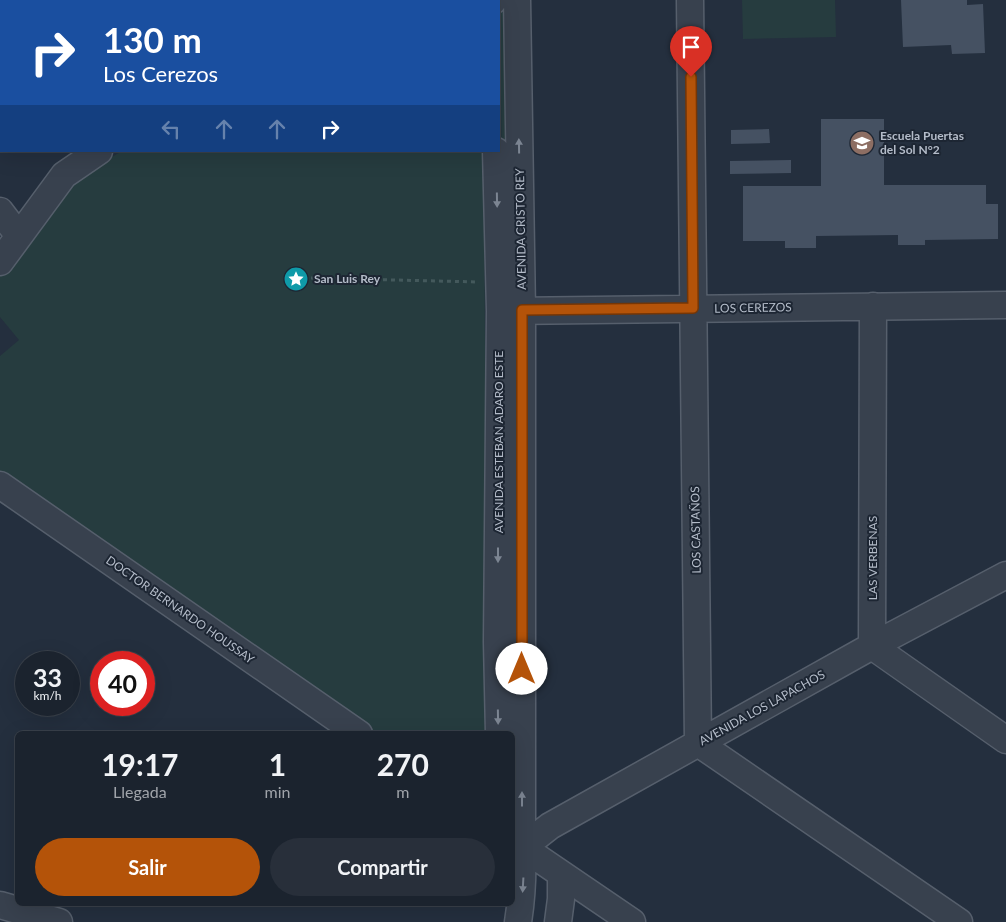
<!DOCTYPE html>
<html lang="es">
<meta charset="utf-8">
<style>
:root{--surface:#1b232e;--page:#282f3a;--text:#f1f3f6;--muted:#a0a4aa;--line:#39404a;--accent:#b45309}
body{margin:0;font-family:Lato,sans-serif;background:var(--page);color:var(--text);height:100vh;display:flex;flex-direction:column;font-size:19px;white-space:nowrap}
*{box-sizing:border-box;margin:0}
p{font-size:16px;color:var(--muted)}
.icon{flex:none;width:28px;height:28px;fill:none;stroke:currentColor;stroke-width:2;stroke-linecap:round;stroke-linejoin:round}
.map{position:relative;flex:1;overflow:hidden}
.sheet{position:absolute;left:15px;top:731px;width:500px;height:175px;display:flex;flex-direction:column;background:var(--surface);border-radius:8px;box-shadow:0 5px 20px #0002,0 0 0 1px var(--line)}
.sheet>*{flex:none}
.hud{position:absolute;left:0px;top:0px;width:500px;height:152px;box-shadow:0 5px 20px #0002,0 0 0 1px var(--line);background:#1a4fa0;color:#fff;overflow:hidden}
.speed{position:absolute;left:15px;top:651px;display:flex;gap:10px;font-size:25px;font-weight:700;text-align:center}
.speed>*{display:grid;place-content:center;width:65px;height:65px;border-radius:50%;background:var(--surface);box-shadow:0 5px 20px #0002,0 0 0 1px var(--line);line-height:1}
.speed small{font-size:12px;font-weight:400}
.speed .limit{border:8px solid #d22;background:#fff;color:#111}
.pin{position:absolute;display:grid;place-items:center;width:42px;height:42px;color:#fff;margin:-51px -21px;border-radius:50% 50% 50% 0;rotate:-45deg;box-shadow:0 0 5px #0007}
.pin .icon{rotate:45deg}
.me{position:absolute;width:55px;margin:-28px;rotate:0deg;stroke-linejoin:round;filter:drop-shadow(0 0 4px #0008)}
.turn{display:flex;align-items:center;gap:18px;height:105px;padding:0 20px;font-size:22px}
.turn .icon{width:65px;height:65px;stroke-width:2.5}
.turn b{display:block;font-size:35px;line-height:42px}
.lanes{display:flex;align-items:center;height:48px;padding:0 20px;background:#0003;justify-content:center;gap:25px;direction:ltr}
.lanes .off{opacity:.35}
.eta{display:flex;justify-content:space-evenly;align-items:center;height:85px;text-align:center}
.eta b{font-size:30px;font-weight:700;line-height:35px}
.cta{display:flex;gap:10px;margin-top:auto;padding:10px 20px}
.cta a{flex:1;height:58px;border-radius:30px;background:var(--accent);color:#fff;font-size:20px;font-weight:700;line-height:58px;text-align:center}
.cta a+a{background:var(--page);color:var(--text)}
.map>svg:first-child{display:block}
.green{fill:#263c3f}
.building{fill:#455162}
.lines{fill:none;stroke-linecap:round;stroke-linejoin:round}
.minor-casing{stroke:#565f6c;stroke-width:29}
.path{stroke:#44595c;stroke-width:3;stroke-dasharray:4 4;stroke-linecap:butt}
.minor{stroke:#38414e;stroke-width:26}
.oneway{fill:#7c8592}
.route-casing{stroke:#753606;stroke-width:12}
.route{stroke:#b45309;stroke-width:9}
.labels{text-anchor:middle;stroke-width:4;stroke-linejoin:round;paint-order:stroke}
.poi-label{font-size:12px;font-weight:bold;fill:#b4bcc9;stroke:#1d2633;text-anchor:start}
.street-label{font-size:12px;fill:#b4bcc9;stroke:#1d2633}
</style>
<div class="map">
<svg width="1006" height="922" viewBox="0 0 1006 922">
<rect width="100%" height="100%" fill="#242f3e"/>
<path class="green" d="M156,0H337L335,1H155Z
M374,0H483V1H372Z
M500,0H505L508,286H503Z
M742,0H835L836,37L743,39Z
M122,151H484L487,734H371L0,474V356L19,340L0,317V275L80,176Z"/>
<path class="building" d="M901,0H967V5L983,4L985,53L952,54L951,45L903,47Z
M821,119H884V185H986V204H998V239L925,240V245H898V235L816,236V248H785V241H743V186H821Z
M769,129L770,143L731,144V130Z
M791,160V173L730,174V161Z"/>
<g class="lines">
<defs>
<path id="minor" d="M493,0V1
M517,0L522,311V848C523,873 522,897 518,922
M690,0L698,743L959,922
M144,1L145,0
M353,1L355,0
M496,151L500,311L497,642L499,734
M0,211L19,236
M0,262L64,175L99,151
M873,306L872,646L1006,740
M504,311L1006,305
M0,485L359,734
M513,841L632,922
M522,848L550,826L872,646L1006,575
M0,905L59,922
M558,922L561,899V874"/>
</defs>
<use href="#minor" class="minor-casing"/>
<path class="path" d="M311,278L479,282"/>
<use href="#minor" class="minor"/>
</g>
<defs><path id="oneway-solid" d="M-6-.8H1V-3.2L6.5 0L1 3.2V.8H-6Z" transform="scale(1.25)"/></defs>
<g class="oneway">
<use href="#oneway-solid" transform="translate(519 146) rotate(-91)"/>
<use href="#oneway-solid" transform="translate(497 200) rotate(89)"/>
<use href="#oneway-solid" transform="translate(498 555) rotate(90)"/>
<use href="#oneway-solid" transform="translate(498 717) rotate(89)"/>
<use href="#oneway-solid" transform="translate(522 799) rotate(-90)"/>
<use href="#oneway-solid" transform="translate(523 885) rotate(93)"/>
</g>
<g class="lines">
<defs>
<path id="route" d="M522,669V310L693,308L691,77"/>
</defs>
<use href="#route" class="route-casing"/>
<use href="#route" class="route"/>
</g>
<defs>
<symbol id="school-disc" viewBox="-11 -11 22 22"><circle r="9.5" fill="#8d6e63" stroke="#1d2633"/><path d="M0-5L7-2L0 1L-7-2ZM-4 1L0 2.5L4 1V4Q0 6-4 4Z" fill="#fff"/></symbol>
<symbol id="sight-disc" viewBox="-11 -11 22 22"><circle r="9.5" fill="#0f9aa8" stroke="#1d2633"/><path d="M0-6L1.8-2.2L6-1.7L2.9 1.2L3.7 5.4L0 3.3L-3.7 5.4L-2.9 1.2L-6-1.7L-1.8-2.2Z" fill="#fff"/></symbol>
</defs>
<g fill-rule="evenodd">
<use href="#school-disc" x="848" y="129" width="28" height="28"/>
<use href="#sight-disc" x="282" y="265" width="28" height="28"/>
</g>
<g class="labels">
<g class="poi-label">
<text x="880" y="140">Escuela Puertas<tspan x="880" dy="14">del Sol N°2</tspan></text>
<text x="314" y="283">San Luis Rey</text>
</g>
<g class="street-label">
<text transform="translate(521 229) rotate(-91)" y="4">AVENIDA CRISTO REY</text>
<text transform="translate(753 308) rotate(-1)" y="4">LOS CEREZOS</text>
<text transform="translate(499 442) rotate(-90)" y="4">AVENIDA ESTEBAN ADARO ESTE</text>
<text transform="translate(696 530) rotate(-91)" y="4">LOS CASTAÑOS</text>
<text transform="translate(873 558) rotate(-90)" y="4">LAS VERBENAS</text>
<text transform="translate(180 610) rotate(35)" y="4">DOCTOR BERNARDO HOUSSAY</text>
<text transform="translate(762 708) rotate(-29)" y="4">AVENIDA LOS LAPACHOS</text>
</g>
</g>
</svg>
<div class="speed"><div>33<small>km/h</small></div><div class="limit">40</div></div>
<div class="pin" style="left:691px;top:77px;background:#d93025"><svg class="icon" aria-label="arrive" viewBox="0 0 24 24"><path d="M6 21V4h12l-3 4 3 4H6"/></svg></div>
<svg class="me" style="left:522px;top:669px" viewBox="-20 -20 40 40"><circle r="19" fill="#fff"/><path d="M0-13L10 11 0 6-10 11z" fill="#b45309"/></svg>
<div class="hud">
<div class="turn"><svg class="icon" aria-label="right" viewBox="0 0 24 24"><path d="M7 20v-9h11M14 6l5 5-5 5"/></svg><div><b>130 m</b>Los Cerezos</div></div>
<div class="lanes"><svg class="icon off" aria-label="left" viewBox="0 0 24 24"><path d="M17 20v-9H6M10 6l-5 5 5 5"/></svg><svg class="icon off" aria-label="ahead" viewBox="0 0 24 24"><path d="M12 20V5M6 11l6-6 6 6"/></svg><svg class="icon off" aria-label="ahead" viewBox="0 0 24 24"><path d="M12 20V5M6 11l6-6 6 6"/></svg><svg class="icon" aria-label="right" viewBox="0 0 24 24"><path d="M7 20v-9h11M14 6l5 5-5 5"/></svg></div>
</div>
<section class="sheet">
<div class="eta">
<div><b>19:17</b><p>Llegada</p></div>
<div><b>1</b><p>min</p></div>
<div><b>270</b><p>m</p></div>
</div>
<div class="cta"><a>Salir</a><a>Compartir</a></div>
</section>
</div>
